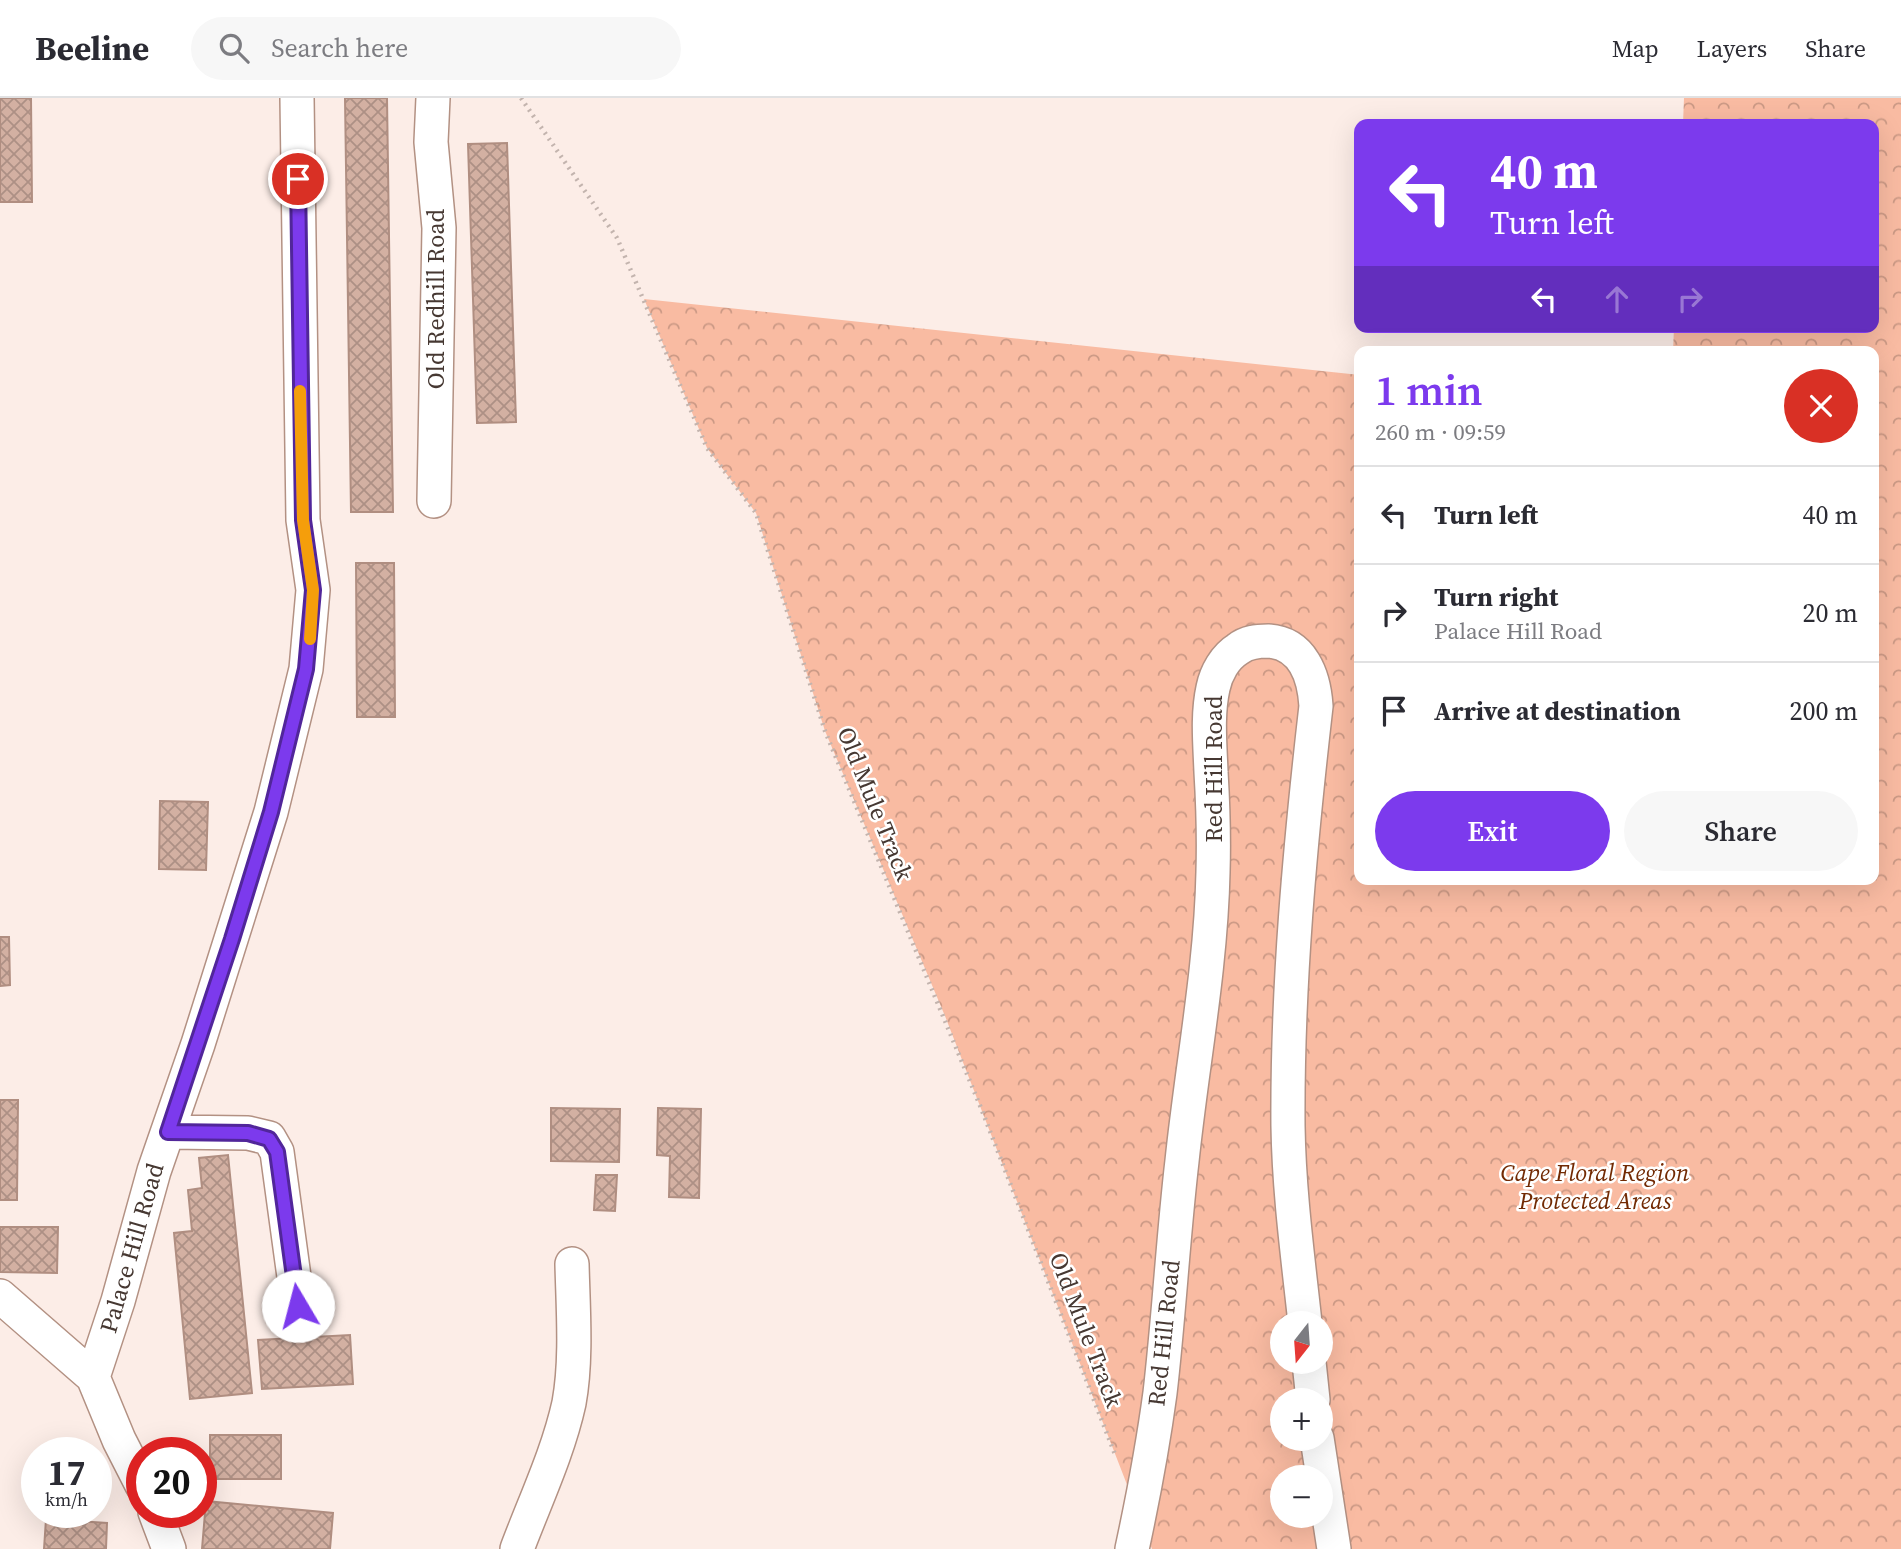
<!DOCTYPE html>
<meta charset="utf-8">
<style>
:root{--surface:#fff;--page:#f7f7f7;--text:#2b2b33;--muted:#7c7c81;--line:#e1e1e2;--accent:#7c3aed}
body{margin:0;font-family:"Source Serif 4",serif;background:var(--page);color:var(--text);height:100vh;display:flex;flex-direction:column;font-size:26px;white-space:nowrap}
*{box-sizing:border-box;margin:0}
p{font-size:23px;color:var(--muted)}
.icon{flex:none;width:38px;height:38px;fill:none;stroke:currentColor;stroke-width:2;stroke-linecap:round;stroke-linejoin:round}
.map{position:relative;flex:1;overflow:hidden}
.sheet{position:absolute;left:1354px;top:248px;width:525px;height:539px;display:flex;flex-direction:column;background:var(--surface);border-radius:14px;box-shadow:0 7px 28px #0002}
.sheet>*{flex:none}
.hud{position:absolute;left:1354px;top:21px;width:525px;height:214px;border-radius:14px;box-shadow:0 7px 28px #0002;background:#7c3aed;color:#fff;overflow:hidden}
.needle{width:46px;rotate:197deg}
.fabs{position:absolute;left:1270px;top:1213px;display:grid;gap:14px}
.fabs a{display:grid;place-items:center;width:63px;height:63px;border-radius:50%;background:var(--surface);box-shadow:0 7px 28px #0002;font-size:35px}
.speed{position:absolute;left:21px;top:1339px;display:flex;gap:14px;font-size:35px;font-weight:700;text-align:center}
.speed>*{display:grid;place-content:center;width:91px;height:91px;border-radius:50%;background:var(--surface);box-shadow:0 7px 28px #0002;line-height:1}
.speed small{font-size:18px;font-weight:400}
.speed .limit{border:10px solid #d22;background:#fff;color:#111}
.pin{position:absolute;display:grid;place-items:center;width:60px;height:60px;color:#fff;margin:-30px;border:4px solid #fff;border-radius:50%;box-shadow:0 2px 7px #0007}
.me{position:absolute;width:77px;margin:-38px;rotate:352deg;stroke-linejoin:round;filter:drop-shadow(0 0 5px #0008)}
.turn{display:flex;align-items:center;gap:24px;height:147px;padding:0 21px;font-size:32px}
.turn .icon{width:91px;height:91px;stroke-width:2.5}
.turn b{display:block;font-size:49px;line-height:60px}
.lanes{display:flex;align-items:center;height:66px;padding:0 21px;background:#0003;justify-content:center;gap:35px;direction:ltr}
.lanes .off{opacity:.35}
.round{display:grid;place-items:center;flex:none;width:74px;height:74px;border-radius:37px;background:var(--page)}
.headline{display:flex;align-items:center;justify-content:space-between;height:119px;padding:0 21px}
h1{font-size:42px;font-weight:600;line-height:52px;color:var(--accent)}
.button{display:flex;gap:14px;margin-top:auto;padding:14px 21px}
.button a{flex:1;height:80px;border-radius:42px;background:var(--accent);color:#fff;font-size:28px;font-weight:600;line-height:80px;text-align:center}
.button a+a{background:var(--page);color:var(--text)}
ul{padding:0;list-style:none}
li{display:flex;align-items:center;gap:21px;height:98px;padding:0 21px;border-top:2px solid var(--line)}
li div{flex:1}
li b{display:block;font-size:26px}
li em{font-style:normal}
header{display:flex;align-items:center;gap:42px;box-sizing:border-box;height:98px;padding:0 35px;background:var(--surface);border-bottom:2px solid var(--line)}
header strong{font-size:33px}
nav{display:flex;gap:38px;margin-inline-start:auto;font-size:24px}
.search{width:490px;height:63px;background:var(--page);display:flex;align-items:center;gap:18px;box-sizing:border-box;padding:0 24px;border-radius:38px;color:var(--muted);font-size:26px}
.map>svg:first-child{display:block}
.park{fill:url(#park-crowns);fill-rule:evenodd}
.building{fill:url(#building-cross-hatch);stroke:#b08e81;stroke-width:2}
.lines{fill:none;stroke-linecap:round;stroke-linejoin:round}
.minor-casing{stroke:#b39183;stroke-width:36}
.path{stroke:#c3b4ae;stroke-width:4.5;stroke-dasharray:2 5;stroke-linecap:butt}
.minor{stroke:#fff;stroke-width:33}
.route-casing{stroke:#51269a;stroke-width:18}
.route{stroke:#7c3aed;stroke-width:12}
.slow{stroke:#f59e0b;stroke-width:12}
.labels{text-anchor:middle;stroke-width:5;stroke-linejoin:round;paint-order:stroke}
.street-label{font-size:24px;fill:#463832;stroke:#fff}
.park-label{font-size:24px;font-style:italic;fill:#722a03;stroke:#fff}
</style>
<header>
<strong>Beeline</strong>
<div class="search"><svg class="icon" aria-label="search" viewBox="0 0 24 24"><circle cx="10" cy="10" r="6"/><path d="M15 15l6 6"/></svg>Search here</div>
<nav><a>Map</a><a>Layers</a><a>Share</a></nav>
</header>
<div class="map">
<svg width="1901" height="1451" viewBox="0 0 1901 1451">
<defs>
<pattern id="park-crowns" width="20" height="18" patternUnits="userSpaceOnUse" patternTransform="scale(1.75)"><rect width="20" height="18" fill="#f9bba2"/><path d="M2 6a3 3 0 1 1 6 0M12 15a3 3 0 1 1 6 0" fill="none" stroke="#cb9985"/></pattern>
<pattern id="building-cross-hatch" width="8" height="8" patternUnits="userSpaceOnUse" patternTransform="scale(1.75)"><rect width="8" height="8" fill="#d3b0a2"/><path d="M0 0l8 8M0 8l8-8" fill="none" stroke="#ad9085"/></pattern>
</defs>
<rect width="100%" height="100%" fill="#fcede7"/>
<path class="park" d="M1684,0H1901V1451H1152L945,918L825,633L756,415L707,350L644,201L1360,277V782H1874V254H1673L1674,229H1874V26H1683ZM1283,1225H1321V1264H1283ZM1283,1302H1321V1340H1283ZM1283,1379H1321V1418H1283Z"/>
<path class="building" d="M0,0H31L32,104H0Z
M345,0H387L393,414H351Z
M507,45L516,324L477,325L468,46Z
M356,465H394L395,619H357Z
M160,703L208,704L206,772L159,771Z
M0,839H9L10,887L0,888Z
M0,1002H18L17,1102H0Z
M551,1010L620,1011L619,1064L551,1063Z
M658,1010L701,1011L699,1100L669,1099L670,1058L657,1057Z
M228,1057L252,1295L190,1301L174,1135L192,1133L188,1092L202,1090L199,1060Z
M596,1077H617L615,1113L594,1112Z
M0,1129H58L57,1175L0,1174Z
M350,1237L353,1286L262,1291L258,1242Z
M210,1337H281V1381H210Z
M206,1403L333,1415L330,1451H202Z
M46,1421L107,1425L106,1451H44Z"/>
<g class="lines">
<defs>
<path id="minor" d="M433,0L431,44L439,130L434,403
M168,1034L248,1035L269,1040L277,1054L298,1208
M0,1198L93,1279
M1309,1264L1313,1302
M1317,1340L1334,1451
M142,1387L119,1342L93,1279L118,1203L154,1073L198,946L271,714L306,571L313,492L303,422L297,0
M155,1414L169,1451
M517,1451C535,1403 558,1355 569,1305C577,1262 573,1209 572,1166
M1132,1451C1143,1400 1153,1347 1160,1295C1169,1218 1173,1140 1182,1063C1192,967 1211,871 1213,774C1214,741 1213,707 1211,674C1210,647 1207,617 1213,590C1216,575 1225,559 1238,551C1247,544 1257,543 1268,543C1302,545 1314,577 1316,608C1300,747 1287,888 1288,1028C1289,1094 1298,1160 1305,1225"/>
</defs>
<use href="#minor" class="minor-casing"/>
<path class="path" d="M521,0L617,140L707,350L756,415L825,633L981,1010L1116,1359"/>
<use href="#minor" class="minor"/>
</g>
<g class="lines">
<defs>
<path id="route" d="M298,81L303,422L313,492L306,571L271,714L232,841L168,1034L248,1035L269,1041L277,1054L298,1208"/>
</defs>
<use href="#route" class="route-casing"/>
<use href="#route" class="route"/>
<path class="slow" d="M300,293L303,422L313,492L310,541"/>
</g>
<g class="labels">
<g class="street-label">
<text transform="translate(436 201) rotate(-90)" y="8">Old Redhill Road</text>
<text transform="translate(1214 671) rotate(-90)" y="8">Red Hill Road</text>
<text transform="translate(875 706) rotate(68)" y="8">Old Mule Track</text>
<text transform="translate(132 1150) rotate(-74)" y="8">Palace Hill Road</text>
<text transform="translate(1086 1232) rotate(69)" y="8">Old Mule Track</text>
<text transform="translate(1164 1235) rotate(-84)" y="8">Red Hill Road</text>
</g>
<g class="park-label">
<text x="1595" y="1083">Cape Floral Region<tspan x="1595" dy="28">Protected Areas</tspan></text>
</g>
</g>
</svg>
<div class="fabs">
<a><svg class="needle" viewBox="-14 -14 28 28"><path d="M0-13l5 13h-10z" fill="#e53935"/><path d="M0 13l5-13h-10z" fill="#7c7c81"/></svg></a>
<a>+</a>
<a>−</a>
</div>
<div class="speed"><div>17<small>km/h</small></div><div class="limit">20</div></div>
<div class="pin" style="left:298px;top:81px;background:#d93025"><svg class="icon" aria-label="arrive" viewBox="0 0 24 24"><path d="M6 21V4h12l-3 4 3 4H6"/></svg></div>
<svg class="me" style="left:298px;top:1208px" viewBox="-20 -20 40 40"><circle r="19" fill="#fff"/><path d="M0-13L10 11 0 6-10 11z" fill="#7c3aed"/></svg>
<div class="hud">
<div class="turn"><svg class="icon" aria-label="left" viewBox="0 0 24 24"><path d="M17 20v-9H6M10 6l-5 5 5 5"/></svg><div><b>40 m</b>Turn left</div></div>
<div class="lanes"><svg class="icon" aria-label="left" viewBox="0 0 24 24"><path d="M17 20v-9H6M10 6l-5 5 5 5"/></svg><svg class="icon off" aria-label="ahead" viewBox="0 0 24 24"><path d="M12 20V5M6 11l6-6 6 6"/></svg><svg class="icon off" aria-label="right" viewBox="0 0 24 24"><path d="M7 20v-9h11M14 6l5 5-5 5"/></svg></div>
</div>
<section class="sheet">
<div class="headline"><div><h1>1 min</h1><p>260 m · 09:59</p></div><a class="round" style="background:#d93025;color:#fff"><svg class="icon" aria-label="close" viewBox="0 0 24 24"><path d="M6 6l12 12M18 6L6 18"/></svg></a></div>
<ul>
<li><svg class="icon" aria-label="left" viewBox="0 0 24 24"><path d="M17 20v-9H6M10 6l-5 5 5 5"/></svg><div><b>Turn left</b></div><em>40 m</em></li>
<li><svg class="icon" aria-label="right" viewBox="0 0 24 24"><path d="M7 20v-9h11M14 6l5 5-5 5"/></svg><div><b>Turn right</b><p>Palace Hill Road</p></div><em>20 m</em></li>
<li><svg class="icon" aria-label="arrive" viewBox="0 0 24 24"><path d="M6 21V4h12l-3 4 3 4H6"/></svg><div><b>Arrive at destination</b></div><em>200 m</em></li>
</ul>
<div class="button"><a>Exit</a><a>Share</a></div>
</section>
</div>
